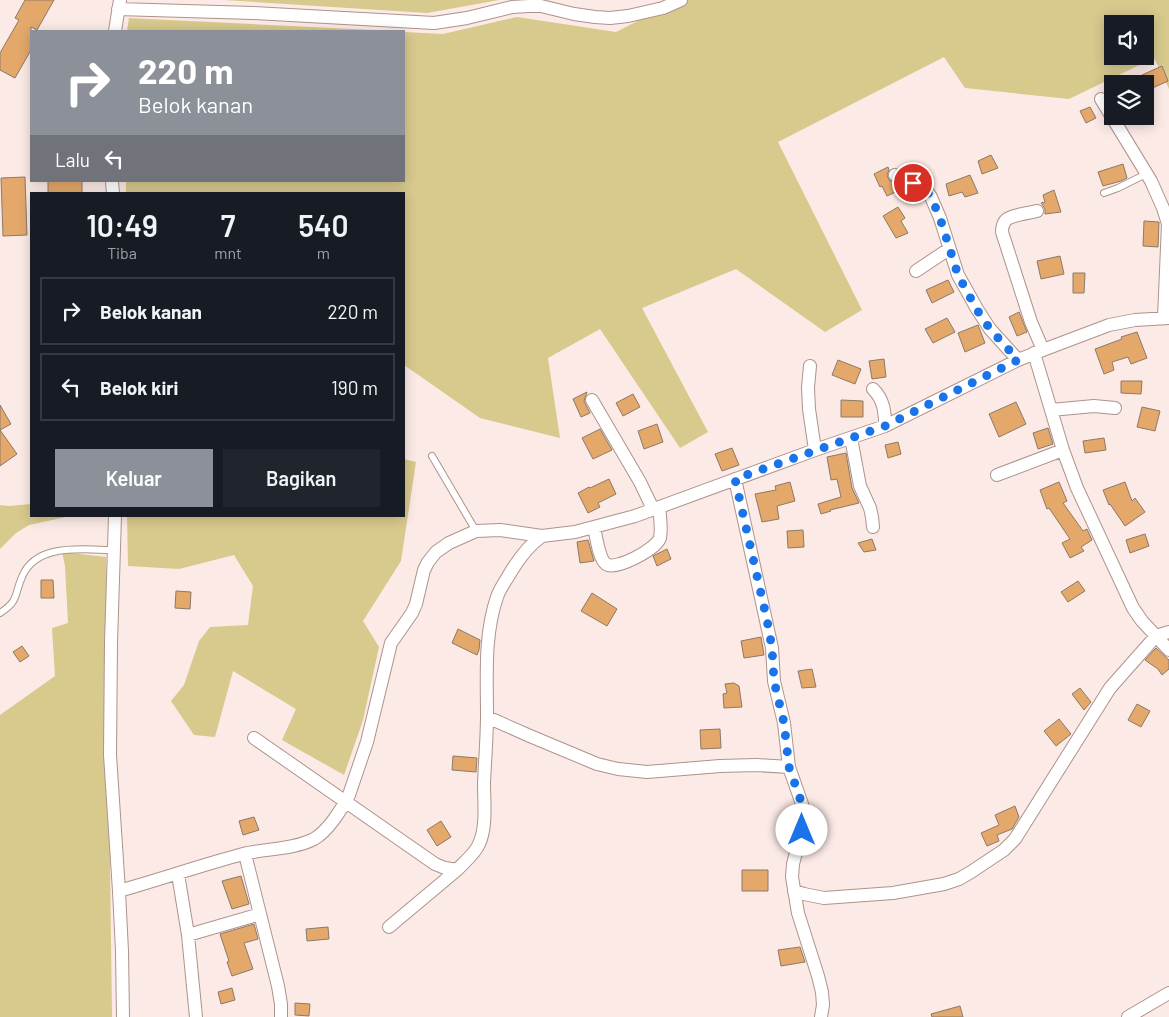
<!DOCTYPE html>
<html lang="id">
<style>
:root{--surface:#171b24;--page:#20242c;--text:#f1f3f6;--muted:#9ea1a6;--line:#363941;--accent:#8c9099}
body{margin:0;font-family:Barlow,sans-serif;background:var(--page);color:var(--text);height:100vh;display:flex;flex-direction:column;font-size:19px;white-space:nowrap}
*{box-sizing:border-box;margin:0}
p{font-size:16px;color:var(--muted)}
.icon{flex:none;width:28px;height:28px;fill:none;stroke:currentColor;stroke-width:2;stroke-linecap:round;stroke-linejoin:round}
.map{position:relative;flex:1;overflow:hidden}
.panel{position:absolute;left:30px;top:192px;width:375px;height:325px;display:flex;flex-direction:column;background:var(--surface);border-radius:0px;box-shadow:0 2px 12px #0003}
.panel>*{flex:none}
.hud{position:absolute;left:30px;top:30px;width:375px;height:152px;border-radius:0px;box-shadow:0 2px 12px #0003;background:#8c9099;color:#fff;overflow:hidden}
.controls{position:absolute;left:1104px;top:15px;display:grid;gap:10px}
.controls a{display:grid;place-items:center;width:50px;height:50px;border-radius:0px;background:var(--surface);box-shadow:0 2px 12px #0003;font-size:25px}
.pin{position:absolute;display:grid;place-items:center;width:42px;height:42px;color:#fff;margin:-21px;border:2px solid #fff;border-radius:50%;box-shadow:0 1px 5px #0007}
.me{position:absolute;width:55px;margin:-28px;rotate:0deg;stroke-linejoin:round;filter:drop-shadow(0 0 4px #0008)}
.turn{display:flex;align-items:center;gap:18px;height:105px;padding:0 25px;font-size:22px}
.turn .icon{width:65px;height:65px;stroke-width:2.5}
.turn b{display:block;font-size:35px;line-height:42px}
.then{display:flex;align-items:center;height:48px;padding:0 25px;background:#0003;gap:10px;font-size:19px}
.eta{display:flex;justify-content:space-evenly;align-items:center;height:85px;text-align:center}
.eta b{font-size:30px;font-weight:600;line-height:35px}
.action{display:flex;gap:10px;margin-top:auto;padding:10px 25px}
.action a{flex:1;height:58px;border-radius:0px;background:var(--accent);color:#fff;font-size:20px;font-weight:600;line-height:58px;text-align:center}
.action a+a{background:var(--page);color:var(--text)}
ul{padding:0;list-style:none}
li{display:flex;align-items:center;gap:15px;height:68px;margin:0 10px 8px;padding:0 15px;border:2px solid var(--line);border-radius:0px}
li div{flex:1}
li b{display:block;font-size:19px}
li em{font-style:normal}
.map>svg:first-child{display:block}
.green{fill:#d8c98d;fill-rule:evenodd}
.building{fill:#e4a86b;stroke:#8c7968}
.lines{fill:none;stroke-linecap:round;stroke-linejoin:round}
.lane-casing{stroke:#ae938c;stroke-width:8}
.street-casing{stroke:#ae938c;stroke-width:14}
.lane{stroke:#fff;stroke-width:6}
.street{stroke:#fff;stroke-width:12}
.route{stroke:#1a73e8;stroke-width:9;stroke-dasharray:0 16.2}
</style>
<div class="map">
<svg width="1169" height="1017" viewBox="0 0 1169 1017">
<rect width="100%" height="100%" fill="#fceae6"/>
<path class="green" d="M224,0H499L427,13Z
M679,0H1169V89L1154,58L1069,99L965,88L944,57L778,142L862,310L825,332L736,269L642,308L708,432L680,448L600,329L548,358L560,438L480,418L404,365V194H126V181H404V32L443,34L517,17L616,32ZM1112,24H1145V56H1112Z
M129,18L394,31H127Z
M404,459L416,462L401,561L363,621L379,647L363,720L344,775L282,740L296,709L233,671L215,737L194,735L171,701L184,685L199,641L210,627L248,625L253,586L234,555L179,569L128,566L127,516H404Z
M31,504V516L66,517L29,525L16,533L0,549V505L9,506Z
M62,552L106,557L112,1017H0V715L55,676L52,628L68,623L65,566Z"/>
<path class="building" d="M25,0H54L37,30L31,27V50L15,78L0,70V53L19,20L15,18Z
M1162,66L1168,81L1148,90L1142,75Z
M1090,107L1096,118L1086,123L1080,111Z
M991,155L998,168L982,174L978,161Z
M1123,164L1127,178L1121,181L1103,186L1098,172Z
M888,167L889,170L887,175L889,180L904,188L887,196L882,186L880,187L874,174Z
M970,175L978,193L965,197L962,192L949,196L946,184Z
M25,177L27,235L3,236L1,178Z
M48,181H82V194H48Z
M1054,190L1061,212L1045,214V209L1041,203L1045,202L1043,195Z
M898,207L905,218L901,221L908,233L896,238L883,216Z
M1144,221L1159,222L1158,247L1143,246Z
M1060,256L1064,274L1041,279L1037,261Z
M1073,273H1085L1084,293H1073Z
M948,280L954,292L932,303L926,290Z
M1019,312L1027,332L1017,336L1009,317Z
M947,318L955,332L933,343L925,329Z
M978,325L985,343L965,352L958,333Z
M1137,332L1147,358L1131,364L1128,357L1112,362L1114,370L1104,374L1095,349L1122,339L1121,337Z
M884,359L886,377L872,379L869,361Z
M838,360L861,369L855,384L832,375Z
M1121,381H1142L1141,394L1121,393Z
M587,392L584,401L590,413L581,417L573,399Z
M633,394L640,407L623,416L616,403Z
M841,400L863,401V417H841Z
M1016,402L1026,424L999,437L989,414Z
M0,405L11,424L0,430L17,454L0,466Z
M1142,407L1160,411L1155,431L1137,427Z
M657,424L663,442L644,449L638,431Z
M1048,428L1053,444L1038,449L1033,433Z
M600,429L612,450L593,459L582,438Z
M1104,438L1106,450L1085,453L1083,441Z
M898,442L901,454L888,458L885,445Z
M732,448L739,465L722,471L715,454Z
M846,453L852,488L859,503L830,510L831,511L821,514L818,504L841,497L837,479L831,480L827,457Z
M609,479L616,494L598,503L600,507L588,513L578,493L589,487L590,488Z
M790,482L795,501L777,506L779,519L762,522L755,494L776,490L775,486Z
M1059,482L1067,501L1063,503L1083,531L1087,529L1092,540L1081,547L1084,551L1070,558L1062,543L1070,539L1049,508L1047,509L1040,490Z
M1125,482L1132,501L1135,498L1145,512L1125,526L1110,504L1109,505L1103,490Z
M803,530L804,547L788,548L787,531Z
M1145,534L1149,546L1130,553L1126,540Z
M872,539L876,550L864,552L858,543Z
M588,540L594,561L580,563L577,542Z
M667,549L671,559L657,566L653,556Z
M41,580H53L54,598H41Z
M1078,581L1085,591L1068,602L1061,592Z
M176,591L191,592L190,609L175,608Z
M592,593L617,609L607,626L581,611Z
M458,629L480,640L479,650L477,655L452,643Z
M761,637L764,655L744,658L741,641Z
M22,646L29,656L20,662L13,652Z
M1156,648L1169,660V669L1162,675L1158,669L1145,660Z
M812,669L816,687L802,688L798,671Z
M734,683L739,686L742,707L724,708L723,694L727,693L725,684Z
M1080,688L1091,702L1084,710L1072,694Z
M1137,704L1150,711L1141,727L1128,720Z
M1059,719L1071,734L1056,746L1044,731Z
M720,729L721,748L701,749L700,730Z
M453,756L477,758L476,772L452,770Z
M1015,806L1019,817L1012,829L997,835L999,841L987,846L981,833L999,825L995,815Z
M254,817L259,830L243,835L239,821Z
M441,821L451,837L437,846L427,830Z
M742,870H768V891H742Z
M241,876L249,904L232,909L222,881Z
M254,924L258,939L244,943L253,969L232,976L227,962L229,961L220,934Z
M328,927L329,939L307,941L306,929Z
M800,947L805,962L781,966L778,950Z
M232,988L235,1000L221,1004L218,992Z
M295,1003L310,1004L309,1016L295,1015Z
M960,1006L963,1017H932L931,1014Z"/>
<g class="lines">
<defs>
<path id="lane" d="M1104,193L1118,188L1146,174
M432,456L476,531
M0,613C19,601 14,595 22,577C36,542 84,550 114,550"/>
<path id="street" d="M118,9L253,13L434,23L467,18L512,7L529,6H541L574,14L595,17L610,18L628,16L663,8L681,0
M115,31L120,0
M1101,99L1151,181L1163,208L1168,224L1164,318
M895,175L927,191L931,197L940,218L958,275L967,291L977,309L990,329L1018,360
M112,181L113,194
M1037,211C1030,213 1010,215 1005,221C1003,224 1002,228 1002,232L1031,322L1043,350
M916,271L949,249
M1034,353L1063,450L1077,488L1133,608L1142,621L1169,650
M810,366L808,387L809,409L815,450
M873,389C884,400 885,412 885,426
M592,400L640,482L653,509
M1051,410L1094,406L1115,408
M851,438L860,486L870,508L872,517L873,527
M997,475L1063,450
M735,479L772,648L774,681L784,723L789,767L802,804L804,813L802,830L793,864L792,877L798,913L818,976L822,992L823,1005L821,1017
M115,516L111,642L110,755L119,891L122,951L123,1017
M594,527C596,536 599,559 606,564C616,571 656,549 660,538C662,528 660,517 659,507
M487,717L530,736L597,764L618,769L647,772L720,766L756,765L789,767
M254,738L435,864L445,868L457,870C464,862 475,854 479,844C487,827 484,802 484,783C485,760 487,737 487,714C487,675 484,635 497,597C500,588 507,579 512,570C520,557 529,545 542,536
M245,854L278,986L281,1004V1017
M178,874L188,935L196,1017
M119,891C161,879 202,865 243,854C264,849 295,849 314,839C328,831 342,809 349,795L367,742L391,643L412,613L416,604L424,570L428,562L436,552L449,543L476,531L500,530L542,536L575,532L635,516L815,450L885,426L1018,360L1043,350L1109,325L1135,320L1169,318
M794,891L804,894L824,898L893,893L944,884L959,879L971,872L1004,850L1015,839L1110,688L1156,636L1169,632
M389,927L457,870
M188,935L260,914
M1128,1017L1169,993"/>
</defs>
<use href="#lane" class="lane-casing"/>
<use href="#street" class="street-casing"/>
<use href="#lane" class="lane"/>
<use href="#street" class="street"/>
</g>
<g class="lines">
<path class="route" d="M802,830L804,813L802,804L789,767L784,723L774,681L772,648L767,620L735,479L885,426L1018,360L990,329L977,310L958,275L940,218L931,197L927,191L913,183"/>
</g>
</svg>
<div class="controls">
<a><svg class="icon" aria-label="sound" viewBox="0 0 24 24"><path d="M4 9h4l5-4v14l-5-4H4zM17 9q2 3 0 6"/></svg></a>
<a><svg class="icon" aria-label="layers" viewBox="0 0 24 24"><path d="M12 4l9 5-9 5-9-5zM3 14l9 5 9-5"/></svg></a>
</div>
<div class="pin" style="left:913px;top:183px;background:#d93025"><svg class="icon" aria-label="arrive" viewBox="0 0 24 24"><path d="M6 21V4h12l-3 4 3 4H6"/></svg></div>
<svg class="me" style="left:802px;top:830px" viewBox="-20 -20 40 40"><circle r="19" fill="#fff"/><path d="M0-13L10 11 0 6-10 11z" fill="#1a73e8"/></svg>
<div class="hud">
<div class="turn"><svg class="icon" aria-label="right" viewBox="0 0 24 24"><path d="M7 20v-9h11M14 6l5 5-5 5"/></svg><div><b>220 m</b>Belok kanan</div></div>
<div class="then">Lalu<svg class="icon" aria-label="left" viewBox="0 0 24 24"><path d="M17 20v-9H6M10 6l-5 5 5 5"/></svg></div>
</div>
<section class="panel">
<div class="eta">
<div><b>10:49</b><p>Tiba</p></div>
<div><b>7</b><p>mnt</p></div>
<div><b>540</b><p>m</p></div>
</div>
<ul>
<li><svg class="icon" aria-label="right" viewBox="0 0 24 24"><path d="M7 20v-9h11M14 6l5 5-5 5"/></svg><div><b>Belok kanan</b></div><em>220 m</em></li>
<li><svg class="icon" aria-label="left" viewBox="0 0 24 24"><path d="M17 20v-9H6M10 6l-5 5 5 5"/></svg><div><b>Belok kiri</b></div><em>190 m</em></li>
</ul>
<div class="action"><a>Keluar</a><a>Bagikan</a></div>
</section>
</div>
